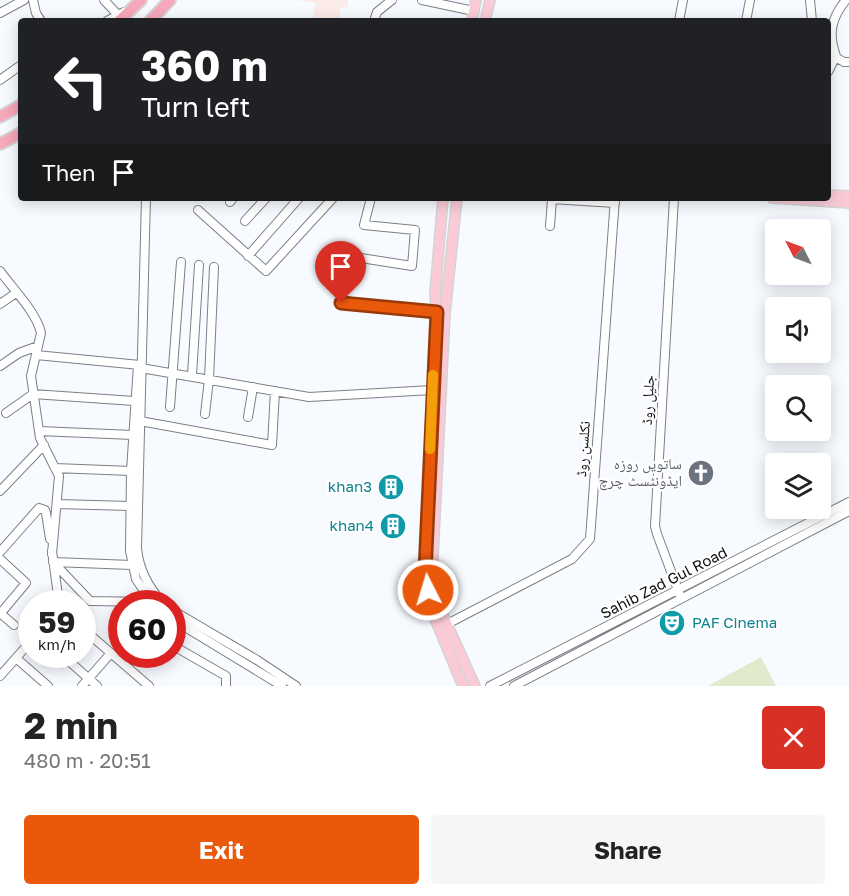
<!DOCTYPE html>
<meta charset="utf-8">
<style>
:root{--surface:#fff;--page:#f6f6f6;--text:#222;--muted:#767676;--accent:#ea580c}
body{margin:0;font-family:"Golos Text","Noto Naskh Arabic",sans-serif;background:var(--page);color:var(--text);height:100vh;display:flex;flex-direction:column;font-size:22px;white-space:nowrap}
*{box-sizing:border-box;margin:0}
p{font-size:20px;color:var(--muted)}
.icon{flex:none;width:33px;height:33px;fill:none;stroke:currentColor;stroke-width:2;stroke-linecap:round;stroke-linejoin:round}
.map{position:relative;height:686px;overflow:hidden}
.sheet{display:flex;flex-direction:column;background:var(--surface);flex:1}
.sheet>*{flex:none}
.guide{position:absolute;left:18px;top:18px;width:813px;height:183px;border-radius:6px;box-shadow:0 3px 15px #0003;background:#202124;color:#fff;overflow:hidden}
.needle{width:39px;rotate:312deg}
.buttons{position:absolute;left:765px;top:219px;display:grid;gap:12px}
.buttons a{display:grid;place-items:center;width:66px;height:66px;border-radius:6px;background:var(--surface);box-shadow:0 3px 15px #0003;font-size:30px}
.speed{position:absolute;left:18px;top:590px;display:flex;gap:12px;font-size:30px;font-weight:700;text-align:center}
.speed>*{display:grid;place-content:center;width:78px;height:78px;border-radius:50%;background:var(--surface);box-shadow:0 3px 15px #0003;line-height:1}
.speed small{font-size:15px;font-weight:400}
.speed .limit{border:9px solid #d22;background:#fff;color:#111}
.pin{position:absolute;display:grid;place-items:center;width:51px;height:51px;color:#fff;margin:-62px -26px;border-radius:50% 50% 50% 0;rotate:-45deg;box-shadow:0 0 6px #0007}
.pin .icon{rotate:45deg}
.me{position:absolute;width:66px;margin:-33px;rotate:355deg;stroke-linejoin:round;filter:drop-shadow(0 0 4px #0008)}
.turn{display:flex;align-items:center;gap:21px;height:126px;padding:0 24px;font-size:27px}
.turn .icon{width:78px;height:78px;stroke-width:2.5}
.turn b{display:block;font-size:42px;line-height:51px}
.then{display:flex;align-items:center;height:57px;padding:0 24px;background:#0003;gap:12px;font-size:22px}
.round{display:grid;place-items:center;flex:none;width:63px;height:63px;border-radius:6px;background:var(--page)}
.summary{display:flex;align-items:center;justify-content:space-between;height:102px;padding:0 24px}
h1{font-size:36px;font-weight:700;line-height:45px}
.button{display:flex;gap:12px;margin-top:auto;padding:12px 24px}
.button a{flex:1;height:69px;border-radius:6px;background:var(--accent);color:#fff;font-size:24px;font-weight:700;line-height:69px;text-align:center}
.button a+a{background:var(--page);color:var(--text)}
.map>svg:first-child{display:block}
.industrial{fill:#fcece7}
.green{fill:#e2eace}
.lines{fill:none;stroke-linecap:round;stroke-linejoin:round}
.minor-casing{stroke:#7b8086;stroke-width:10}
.major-casing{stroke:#d4d4d4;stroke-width:12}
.highway-casing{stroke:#d4d4d4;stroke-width:14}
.minor{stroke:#fff;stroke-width:8}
.major{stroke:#facbd6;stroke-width:9}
.highway{stroke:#f7a8ba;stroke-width:10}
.route-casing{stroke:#983908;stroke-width:15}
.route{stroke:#ea580c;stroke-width:10}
.slow{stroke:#f59e0b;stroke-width:10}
.labels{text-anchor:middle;stroke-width:4.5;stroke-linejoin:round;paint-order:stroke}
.street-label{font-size:15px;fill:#0e1012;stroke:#fff}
.worship-label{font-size:15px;fill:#5b616d;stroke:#fff;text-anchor:end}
.culture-label{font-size:15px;fill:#0d838f;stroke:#fff;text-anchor:end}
</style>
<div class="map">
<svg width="849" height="686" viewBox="0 0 849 686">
<rect width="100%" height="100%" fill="#f7faff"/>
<path class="industrial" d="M297,0H348V7H341L338,21L312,20L316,3Z"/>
<path class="green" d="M761,657L776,686H708Z"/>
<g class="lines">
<defs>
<path id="minor" d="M33,0L36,13L41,21
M104,0L119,16
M422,0L474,11
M810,0L812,21
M0,13L24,0
M107,21L124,12
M374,21L377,12L392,0
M679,21L683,0
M746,21L750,0
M828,53L844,62H849
M828,72L836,56C828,34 831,18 846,0
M0,80L21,65
M146,198L137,548C139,570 148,587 163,603
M371,198L364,225L415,230L412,266L342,255L341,303L437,312
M674,198L655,526L657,534L681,598
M230,202L233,198
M198,210L266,271L333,198
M245,221L266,198
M550,226L552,199L615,203
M248,256L299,198
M0,271C13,289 37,313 41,333L31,376L40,438L59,476L52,554
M0,304L16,293
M36,355L140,365
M138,365L131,471L130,551L136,579L152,603
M0,366L19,353L38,346
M141,368L309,397L432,390
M192,375L199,265
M170,407L181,262
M6,413L33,394L134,401
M205,414L209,379L214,267
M248,417L253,387
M140,421L272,445L275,391
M39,431L133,435
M55,468L131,471
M0,491L44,445
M57,504L130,506
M52,551L59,603
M0,552L39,508L45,510L46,513L50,539
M0,559L26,583L0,614
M53,562L132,565
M54,563L90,601L151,602
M172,610L257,660L296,686
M0,613L14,625
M172,619L282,686
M451,622L572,559L590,539L615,198
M82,628L149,686
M172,645L226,676V686
M61,654L97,686
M16,658L48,686
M0,676L32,640
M82,686L111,653
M490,686L849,502
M514,686L849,511"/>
<path id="major" d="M472,21L476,0
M485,21L490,0
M828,195L849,196
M443,198L435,293L437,315L425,572L430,607L463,686
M457,198L445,313L432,575L438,604L475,686
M772,198L849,203"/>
<path id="highway" d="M119,21L141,0
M150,21L170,0
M0,117L21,105
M0,144L21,133"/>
</defs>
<use href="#minor" class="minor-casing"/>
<use href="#major" class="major-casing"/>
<use href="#highway" class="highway-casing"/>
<use href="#minor" class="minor"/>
<use href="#major" class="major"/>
<use href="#highway" class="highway"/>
</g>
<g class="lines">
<defs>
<path id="route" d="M341,303L437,312L425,572L428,590"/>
</defs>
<use href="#route" class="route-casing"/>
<use href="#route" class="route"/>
<path class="slow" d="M430,449L433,375"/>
</g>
<defs>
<symbol id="church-disc" viewBox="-11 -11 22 22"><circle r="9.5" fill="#6b7280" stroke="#fff"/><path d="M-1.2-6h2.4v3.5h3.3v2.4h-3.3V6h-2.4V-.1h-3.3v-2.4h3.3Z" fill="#fff"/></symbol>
<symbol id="building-disc" viewBox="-11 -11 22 22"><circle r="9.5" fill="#0f9aa8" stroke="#fff"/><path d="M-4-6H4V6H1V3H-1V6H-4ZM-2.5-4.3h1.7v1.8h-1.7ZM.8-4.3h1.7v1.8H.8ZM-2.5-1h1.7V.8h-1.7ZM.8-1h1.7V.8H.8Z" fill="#fff"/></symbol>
<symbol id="theatre-disc" viewBox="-11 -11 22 22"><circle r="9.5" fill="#0f9aa8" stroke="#fff"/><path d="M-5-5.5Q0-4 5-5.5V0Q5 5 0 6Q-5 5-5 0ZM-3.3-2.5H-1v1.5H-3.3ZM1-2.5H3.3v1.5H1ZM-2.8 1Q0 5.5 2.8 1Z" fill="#fff"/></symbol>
</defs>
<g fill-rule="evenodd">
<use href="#church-disc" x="686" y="458" width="30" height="30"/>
<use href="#building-disc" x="376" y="472" width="30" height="30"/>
<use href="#building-disc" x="378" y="511" width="30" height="30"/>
<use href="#theatre-disc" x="657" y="608" width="30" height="30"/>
</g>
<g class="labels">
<g class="street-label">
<text transform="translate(648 400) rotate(-87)" y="5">جلیل روڈ</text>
<text transform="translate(583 449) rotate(-86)" y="5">نکلسن روڈ</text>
<text transform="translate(664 583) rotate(-27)" y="5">Sahib Zad Gul Road</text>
</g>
<g class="worship-label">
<text x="682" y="469">ساتویں روزہ<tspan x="682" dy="17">ایڈونٹسٹ چرچ</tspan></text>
</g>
<g class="culture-label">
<text x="372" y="492">khan3</text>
<text x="374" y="531">khan4</text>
<text x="692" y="628" text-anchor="start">PAF Cinema</text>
</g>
</g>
</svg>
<div class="buttons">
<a><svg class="needle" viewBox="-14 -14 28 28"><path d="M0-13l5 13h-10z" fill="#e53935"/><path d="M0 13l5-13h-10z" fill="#767676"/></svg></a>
<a><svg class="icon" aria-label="sound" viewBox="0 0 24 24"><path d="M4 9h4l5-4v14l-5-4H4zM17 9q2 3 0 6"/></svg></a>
<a><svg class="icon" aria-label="search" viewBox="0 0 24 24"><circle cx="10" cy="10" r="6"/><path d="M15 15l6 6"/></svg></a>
<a><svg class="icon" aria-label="layers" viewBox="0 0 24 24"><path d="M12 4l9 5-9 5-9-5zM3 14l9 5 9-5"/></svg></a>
</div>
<div class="speed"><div>59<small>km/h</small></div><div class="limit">60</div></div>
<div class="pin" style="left:341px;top:303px;background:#d93025"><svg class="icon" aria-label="arrive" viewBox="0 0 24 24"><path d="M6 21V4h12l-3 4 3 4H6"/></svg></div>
<svg class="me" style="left:428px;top:590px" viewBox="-20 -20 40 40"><circle r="17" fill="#ea580c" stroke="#fff" stroke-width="3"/><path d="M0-11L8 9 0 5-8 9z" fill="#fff"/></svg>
<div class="guide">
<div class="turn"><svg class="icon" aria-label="left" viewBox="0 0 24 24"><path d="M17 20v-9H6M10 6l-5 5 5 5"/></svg><div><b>360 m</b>Turn left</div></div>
<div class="then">Then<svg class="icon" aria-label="arrive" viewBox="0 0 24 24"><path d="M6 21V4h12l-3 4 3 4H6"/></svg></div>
</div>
</div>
<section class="sheet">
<div class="summary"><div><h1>2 min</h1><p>480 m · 20:51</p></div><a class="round" style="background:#d93025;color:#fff"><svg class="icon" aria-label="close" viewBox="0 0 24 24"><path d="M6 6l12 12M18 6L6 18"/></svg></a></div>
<div class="button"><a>Exit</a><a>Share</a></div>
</section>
